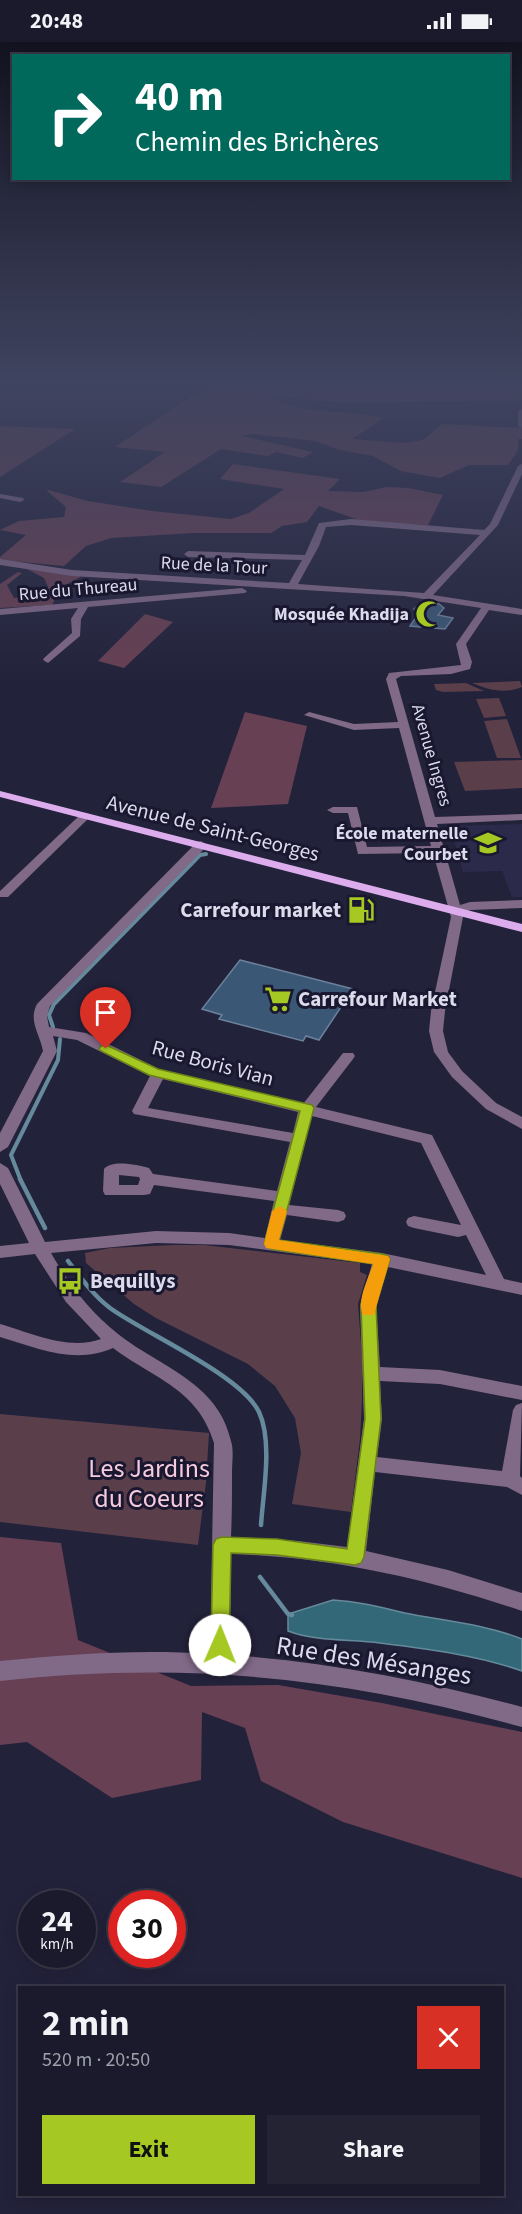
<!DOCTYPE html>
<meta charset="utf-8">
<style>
:root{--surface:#1a1a2c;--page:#232334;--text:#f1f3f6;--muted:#9fa1a9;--line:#383848;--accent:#a5c822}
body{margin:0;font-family:"Source Sans 3",sans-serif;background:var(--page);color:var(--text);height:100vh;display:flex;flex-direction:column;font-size:22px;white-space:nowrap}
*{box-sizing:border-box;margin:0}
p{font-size:20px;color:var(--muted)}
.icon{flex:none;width:33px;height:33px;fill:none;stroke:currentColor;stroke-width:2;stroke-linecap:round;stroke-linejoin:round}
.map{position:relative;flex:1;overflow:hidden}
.side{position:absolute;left:18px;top:1944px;width:486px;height:210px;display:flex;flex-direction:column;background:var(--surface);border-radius:0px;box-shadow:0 3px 15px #0003,0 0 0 2px var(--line)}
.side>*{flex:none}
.banner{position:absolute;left:12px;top:12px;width:498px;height:126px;border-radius:0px;box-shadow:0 3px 15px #0003,0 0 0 2px var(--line);background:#00695c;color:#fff;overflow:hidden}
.speed{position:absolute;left:18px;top:1848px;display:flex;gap:12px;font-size:30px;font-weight:700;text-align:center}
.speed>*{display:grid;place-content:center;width:78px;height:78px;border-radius:50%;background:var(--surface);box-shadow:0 3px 15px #0003,0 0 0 2px var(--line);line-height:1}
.speed small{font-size:15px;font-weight:400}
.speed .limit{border:9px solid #d22;background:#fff;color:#111}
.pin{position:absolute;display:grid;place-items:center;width:51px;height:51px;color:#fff;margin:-62px -26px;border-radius:50% 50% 50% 0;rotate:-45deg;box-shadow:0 0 6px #0007}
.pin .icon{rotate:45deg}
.me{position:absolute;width:66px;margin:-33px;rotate:1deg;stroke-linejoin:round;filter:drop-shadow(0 0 4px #0008)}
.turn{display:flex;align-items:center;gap:21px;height:126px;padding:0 24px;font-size:27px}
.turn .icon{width:78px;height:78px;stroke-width:2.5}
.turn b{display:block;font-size:42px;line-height:51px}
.round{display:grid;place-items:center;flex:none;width:63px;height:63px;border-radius:0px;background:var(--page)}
.summary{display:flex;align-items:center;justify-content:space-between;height:102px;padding:0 24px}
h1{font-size:36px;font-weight:700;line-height:45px}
.button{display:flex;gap:12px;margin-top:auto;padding:12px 24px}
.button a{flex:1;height:69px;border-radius:0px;background:var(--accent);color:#111;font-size:24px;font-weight:700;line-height:69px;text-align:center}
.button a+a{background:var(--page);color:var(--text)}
.status{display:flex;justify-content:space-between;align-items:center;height:42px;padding:0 30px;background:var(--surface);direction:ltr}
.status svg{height:16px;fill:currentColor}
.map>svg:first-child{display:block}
.built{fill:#2c2a4a}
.green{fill:#5a3f4b}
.forest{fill:#684053}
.water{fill:#336878;stroke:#658a9b;stroke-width:1.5}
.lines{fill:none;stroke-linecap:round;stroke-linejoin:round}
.stream-far1{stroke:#658a9b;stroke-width:4}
.stream{stroke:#658a9b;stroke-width:4.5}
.building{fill:#3b5776;stroke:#6c829b;stroke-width:1.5}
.minor{fill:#816988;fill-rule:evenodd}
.major{fill:#ddaced;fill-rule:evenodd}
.route{fill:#a5c822;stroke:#6b8216;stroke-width:1.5}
.slow{fill:#f59e0b}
.labels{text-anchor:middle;stroke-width:6;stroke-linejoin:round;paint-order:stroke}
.far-street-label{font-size:18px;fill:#dbdbec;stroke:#1a1831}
.far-poi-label{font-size:18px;font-weight:bold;fill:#dbdbec;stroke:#1a1831;text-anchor:end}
.street-label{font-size:21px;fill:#dbdbec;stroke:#1a1831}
.poi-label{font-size:21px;font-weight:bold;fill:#dbdbec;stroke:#1a1831;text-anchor:start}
.near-park-label{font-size:26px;fill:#f7cbde;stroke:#1a1831}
.near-street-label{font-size:26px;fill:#dbdbec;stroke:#1a1831}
</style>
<div class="status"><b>20:48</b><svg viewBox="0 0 49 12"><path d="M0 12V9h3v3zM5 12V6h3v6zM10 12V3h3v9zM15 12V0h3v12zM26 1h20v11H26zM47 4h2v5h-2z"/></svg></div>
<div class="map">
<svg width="522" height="2172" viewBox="0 0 522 2172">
<rect width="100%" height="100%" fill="#23223b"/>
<path class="built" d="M522,782V855H512L502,829L463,830L450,784Z"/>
<path class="green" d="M520,639L522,645C505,652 488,648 472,641Z
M466,641L484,649L443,650L436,648L434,642Z
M499,656L506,674L484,676L476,657Z
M507,677L521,716H497L484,679Z
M522,718V746L465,749L454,720Z
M173,1203H204L360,1221V1230L367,1233L358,1262L362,1315V1357L360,1397L351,1470L292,1462L301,1411L295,1376L275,1344L248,1322L156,1276L134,1262L86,1221L85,1211L110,1206Z
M0,1372L209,1391L206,1440L198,1503L0,1480Z"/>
<path class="forest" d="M241,339H263L267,345L301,344L329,339H522V358L347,361L268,354C302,374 347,367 384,376L352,397L404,401L423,398L442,382L522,386V397H518V408L508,423H469L440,436L401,429L373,414L340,408L315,399L251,392L242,394L313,410L303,416L276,410L268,414L221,407L161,445L120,440L165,410L115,405L202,347L243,341Z
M0,384L75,387L0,435Z
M233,422L340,437L328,449L363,450L387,445L408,446L443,453L428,483L364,480L319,464L307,480L282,484L271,491H193L111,496L86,504L64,524L0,518V515L26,493L0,488L19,479L64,475L66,465L47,449L48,448L88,459L152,469L231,477L249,471L284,447L220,437Z
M27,527L82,534L60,546L52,563L0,566V542L18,530L22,531L7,543L14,556L36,553L48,545L44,536Z
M145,572L173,580L124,626L98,619Z
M245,670L307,684L288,762L211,766Z
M0,1495L61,1501L78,1598L191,1644L278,1643L382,1661L522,1690V1836L343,1780L261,1739L245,1686L202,1670L201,1738L112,1756L27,1700L0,1703Z"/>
<path class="water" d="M333,1558C361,1560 379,1565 405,1571C445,1579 484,1582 522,1597V1629C477,1613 428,1607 380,1601C350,1597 317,1600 288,1589V1572Z"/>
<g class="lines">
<path class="stream-far1" d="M53,985L49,973L54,962L200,813L206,812
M21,1139L11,1113L58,1018L60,997"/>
<path class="stream" d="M20,1137L45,1186
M68,1219C81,1236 93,1253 110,1266C146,1292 241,1333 259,1370C273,1400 263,1451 261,1483
M260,1535L288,1572L292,1573"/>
</g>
<path class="building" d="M422,559L439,562L444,566L438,573L453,576L445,587L410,584L421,568L414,567Z
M240,918L353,947L319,998L306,994L303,999L219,977L222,973L202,967Z"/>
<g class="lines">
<path class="minor" d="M522,367V386L518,384V369Z
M522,422V432L498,483L433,553L522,567V573L489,568L466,602L472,620L470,627L451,632L401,634L396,637L435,775L522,772V778L437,782L460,863L470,860L522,858V866L471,868L462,870L463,875L445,969L443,989L448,1010L462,1029L496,1061L522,1075V1087L486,1067L452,1035L434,1010L429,989L431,969L451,875L433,811L358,812L348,771H333L327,768L333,765H357L367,805L431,804L399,686L354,688L304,673L309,670L354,682L398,680L386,637L389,631L461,623L456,602L481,566L404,554L72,534L0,523V517L72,528L289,541L302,518L188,515L184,512L188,509L305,513L319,481L351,477L484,488L490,482L518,424ZM351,483L480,493L424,551L298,542L319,504L326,485Z
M0,452L23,456L24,458L20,460L0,456Z
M242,546L247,549L245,551L88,565L81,577L80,594L48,621L43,618L44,616L72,591L71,577L78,566L0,573V567Z
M85,771L89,772V776L8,855H0V849L81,772Z
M201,799L207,803L205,806L50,964L47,974L49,985L86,991L159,1027L303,1062L343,1011H353L355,1014L353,1017L316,1065L432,1093L504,1237L522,1241V1253L388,1225L376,1263L380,1325L440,1328L522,1344V1358L440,1342L380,1339L382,1377L377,1415L502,1429L513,1368L516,1363L522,1361L520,1434L522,1436V1453L507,1445L375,1430L366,1509L448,1528L522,1551V1569C427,1537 332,1515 231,1512L230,1613C330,1620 426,1639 522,1665V1685C343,1635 185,1619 0,1639V1619C70,1612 140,1607 210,1612L214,1401C198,1347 153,1336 113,1306C75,1323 37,1306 0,1295V1282C31,1291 69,1309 101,1297L66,1260L35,1212L0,1216V1204L29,1201L0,1142V1121L8,1126L45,1200L156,1189L229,1191L265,1196L274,1159L154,1143L150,1152L144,1153H105L103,1149L104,1127C112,1117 138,1123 149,1126L153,1132L277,1149L290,1100L134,1072L132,1069L150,1034L77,998L53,994L57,1009L8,1105L0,1110V1091L43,1009C40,992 28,979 37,962L197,800ZM163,1037L298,1070L293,1091L148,1066ZM312,1074L421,1101L461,1183L414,1174L408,1176L406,1180L408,1184L414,1186L458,1195L466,1193L486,1233L382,1211L280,1198L287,1173L338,1180L344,1178L346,1174L344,1170L338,1168L289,1163ZM119,1133L139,1135L140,1137L138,1143H119ZM156,1201L229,1203L372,1222L360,1263L364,1377L347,1505L298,1499L231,1495C232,1474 232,1452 232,1431C232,1420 234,1408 231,1399C218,1340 160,1325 118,1292C90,1270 68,1241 51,1211Z"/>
<path class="major" d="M0,749L522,882V890L0,755Z"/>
</g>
<linearGradient id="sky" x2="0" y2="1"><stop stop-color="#131320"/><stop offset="0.53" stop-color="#3f4460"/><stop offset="1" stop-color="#3f4460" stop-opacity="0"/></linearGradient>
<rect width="522" height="643" fill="url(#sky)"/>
<path class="route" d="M106,1003L158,1027L312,1063L314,1066L279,1198L382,1212L388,1214L390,1217L376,1263L381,1377L364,1515L361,1521L355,1523L277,1513L231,1511L229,1603L227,1609L220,1611L213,1609L211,1603L213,1503L216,1497L222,1495L277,1497L347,1507L365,1377L361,1263L374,1222L271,1207L264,1202L300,1069L149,1033L101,1009L99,1007L101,1004Z"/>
<path class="slow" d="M280,1164L287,1169L279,1198L388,1214L390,1217L374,1273H363C356,1258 369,1236 373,1222L266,1206L264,1202L272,1169Z"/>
<defs>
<symbol id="mosque-bare" viewBox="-9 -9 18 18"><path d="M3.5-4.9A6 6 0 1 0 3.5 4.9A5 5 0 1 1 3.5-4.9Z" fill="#a5c822" stroke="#1a1831" stroke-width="2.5" paint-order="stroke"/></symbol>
<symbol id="school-bare" viewBox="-9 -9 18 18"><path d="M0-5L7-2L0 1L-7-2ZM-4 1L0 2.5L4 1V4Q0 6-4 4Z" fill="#a5c822" stroke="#1a1831" stroke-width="2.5" paint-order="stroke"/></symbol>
<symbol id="fuel-bare" viewBox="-9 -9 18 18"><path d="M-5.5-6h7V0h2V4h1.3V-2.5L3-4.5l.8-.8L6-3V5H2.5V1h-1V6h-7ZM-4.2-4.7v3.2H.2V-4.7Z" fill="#a5c822" stroke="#1a1831" stroke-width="2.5" paint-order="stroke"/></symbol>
<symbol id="supermarket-bare" viewBox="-9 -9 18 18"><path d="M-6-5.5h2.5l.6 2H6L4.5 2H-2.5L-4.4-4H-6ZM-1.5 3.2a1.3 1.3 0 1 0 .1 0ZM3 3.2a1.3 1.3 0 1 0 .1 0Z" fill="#a5c822" stroke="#1a1831" stroke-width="2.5" paint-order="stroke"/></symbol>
<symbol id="bus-bare" viewBox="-9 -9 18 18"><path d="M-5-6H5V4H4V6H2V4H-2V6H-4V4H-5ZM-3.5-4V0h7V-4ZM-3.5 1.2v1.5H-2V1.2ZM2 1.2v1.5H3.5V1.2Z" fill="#a5c822" stroke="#1a1831" stroke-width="2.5" paint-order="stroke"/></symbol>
</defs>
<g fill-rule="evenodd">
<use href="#mosque-bare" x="410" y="553" width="38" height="38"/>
<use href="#school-bare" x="469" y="782" width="38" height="38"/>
<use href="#fuel-bare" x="342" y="849" width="38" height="38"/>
<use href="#supermarket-bare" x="259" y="938" width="38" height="38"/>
<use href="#bus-bare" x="51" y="1220" width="38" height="38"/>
</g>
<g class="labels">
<g class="far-street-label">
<text transform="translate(214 523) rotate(3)" y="6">Rue de la Tour</text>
<text transform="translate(78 547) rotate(-5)" y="6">Rue du Thureau</text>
<text transform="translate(432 713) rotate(74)" y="6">Avenue Ingres</text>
</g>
<g class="far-poi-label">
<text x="409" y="578">Mosquée Khadija</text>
<text x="468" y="797">École maternelle<tspan x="468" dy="21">Courbet</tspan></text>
</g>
<g class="street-label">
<text transform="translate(213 786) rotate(14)" y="7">Avenue de Saint-Georges</text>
<text transform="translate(213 1021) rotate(15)" y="7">Rue Boris Vian</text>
</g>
<g class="poi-label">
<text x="341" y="875" text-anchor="end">Carrefour market</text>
<text x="298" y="964">Carrefour Market</text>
<text x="90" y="1246">Bequillys</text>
</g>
<g class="near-park-label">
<text x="149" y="1435">Les Jardins<tspan x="149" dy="30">du Coeurs</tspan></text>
</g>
<g class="near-street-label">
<text transform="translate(374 1618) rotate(9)" y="9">Rue des Mésanges</text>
</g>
</g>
</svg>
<div class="speed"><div>24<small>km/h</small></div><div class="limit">30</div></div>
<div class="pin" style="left:106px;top:1007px;background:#d93025"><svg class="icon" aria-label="arrive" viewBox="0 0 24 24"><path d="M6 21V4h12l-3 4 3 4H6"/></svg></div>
<svg class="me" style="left:220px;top:1603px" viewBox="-20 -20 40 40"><circle r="19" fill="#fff"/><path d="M0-13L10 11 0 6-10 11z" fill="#a5c822"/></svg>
<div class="banner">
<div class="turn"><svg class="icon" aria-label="right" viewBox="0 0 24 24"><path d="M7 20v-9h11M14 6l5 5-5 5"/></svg><div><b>40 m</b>Chemin des Brichères</div></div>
</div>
<section class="side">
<div class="summary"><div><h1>2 min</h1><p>520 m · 20:50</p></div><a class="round" style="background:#d93025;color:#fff"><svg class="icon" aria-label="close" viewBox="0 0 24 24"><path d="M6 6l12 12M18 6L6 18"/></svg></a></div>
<div class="button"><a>Exit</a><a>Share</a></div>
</section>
</div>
